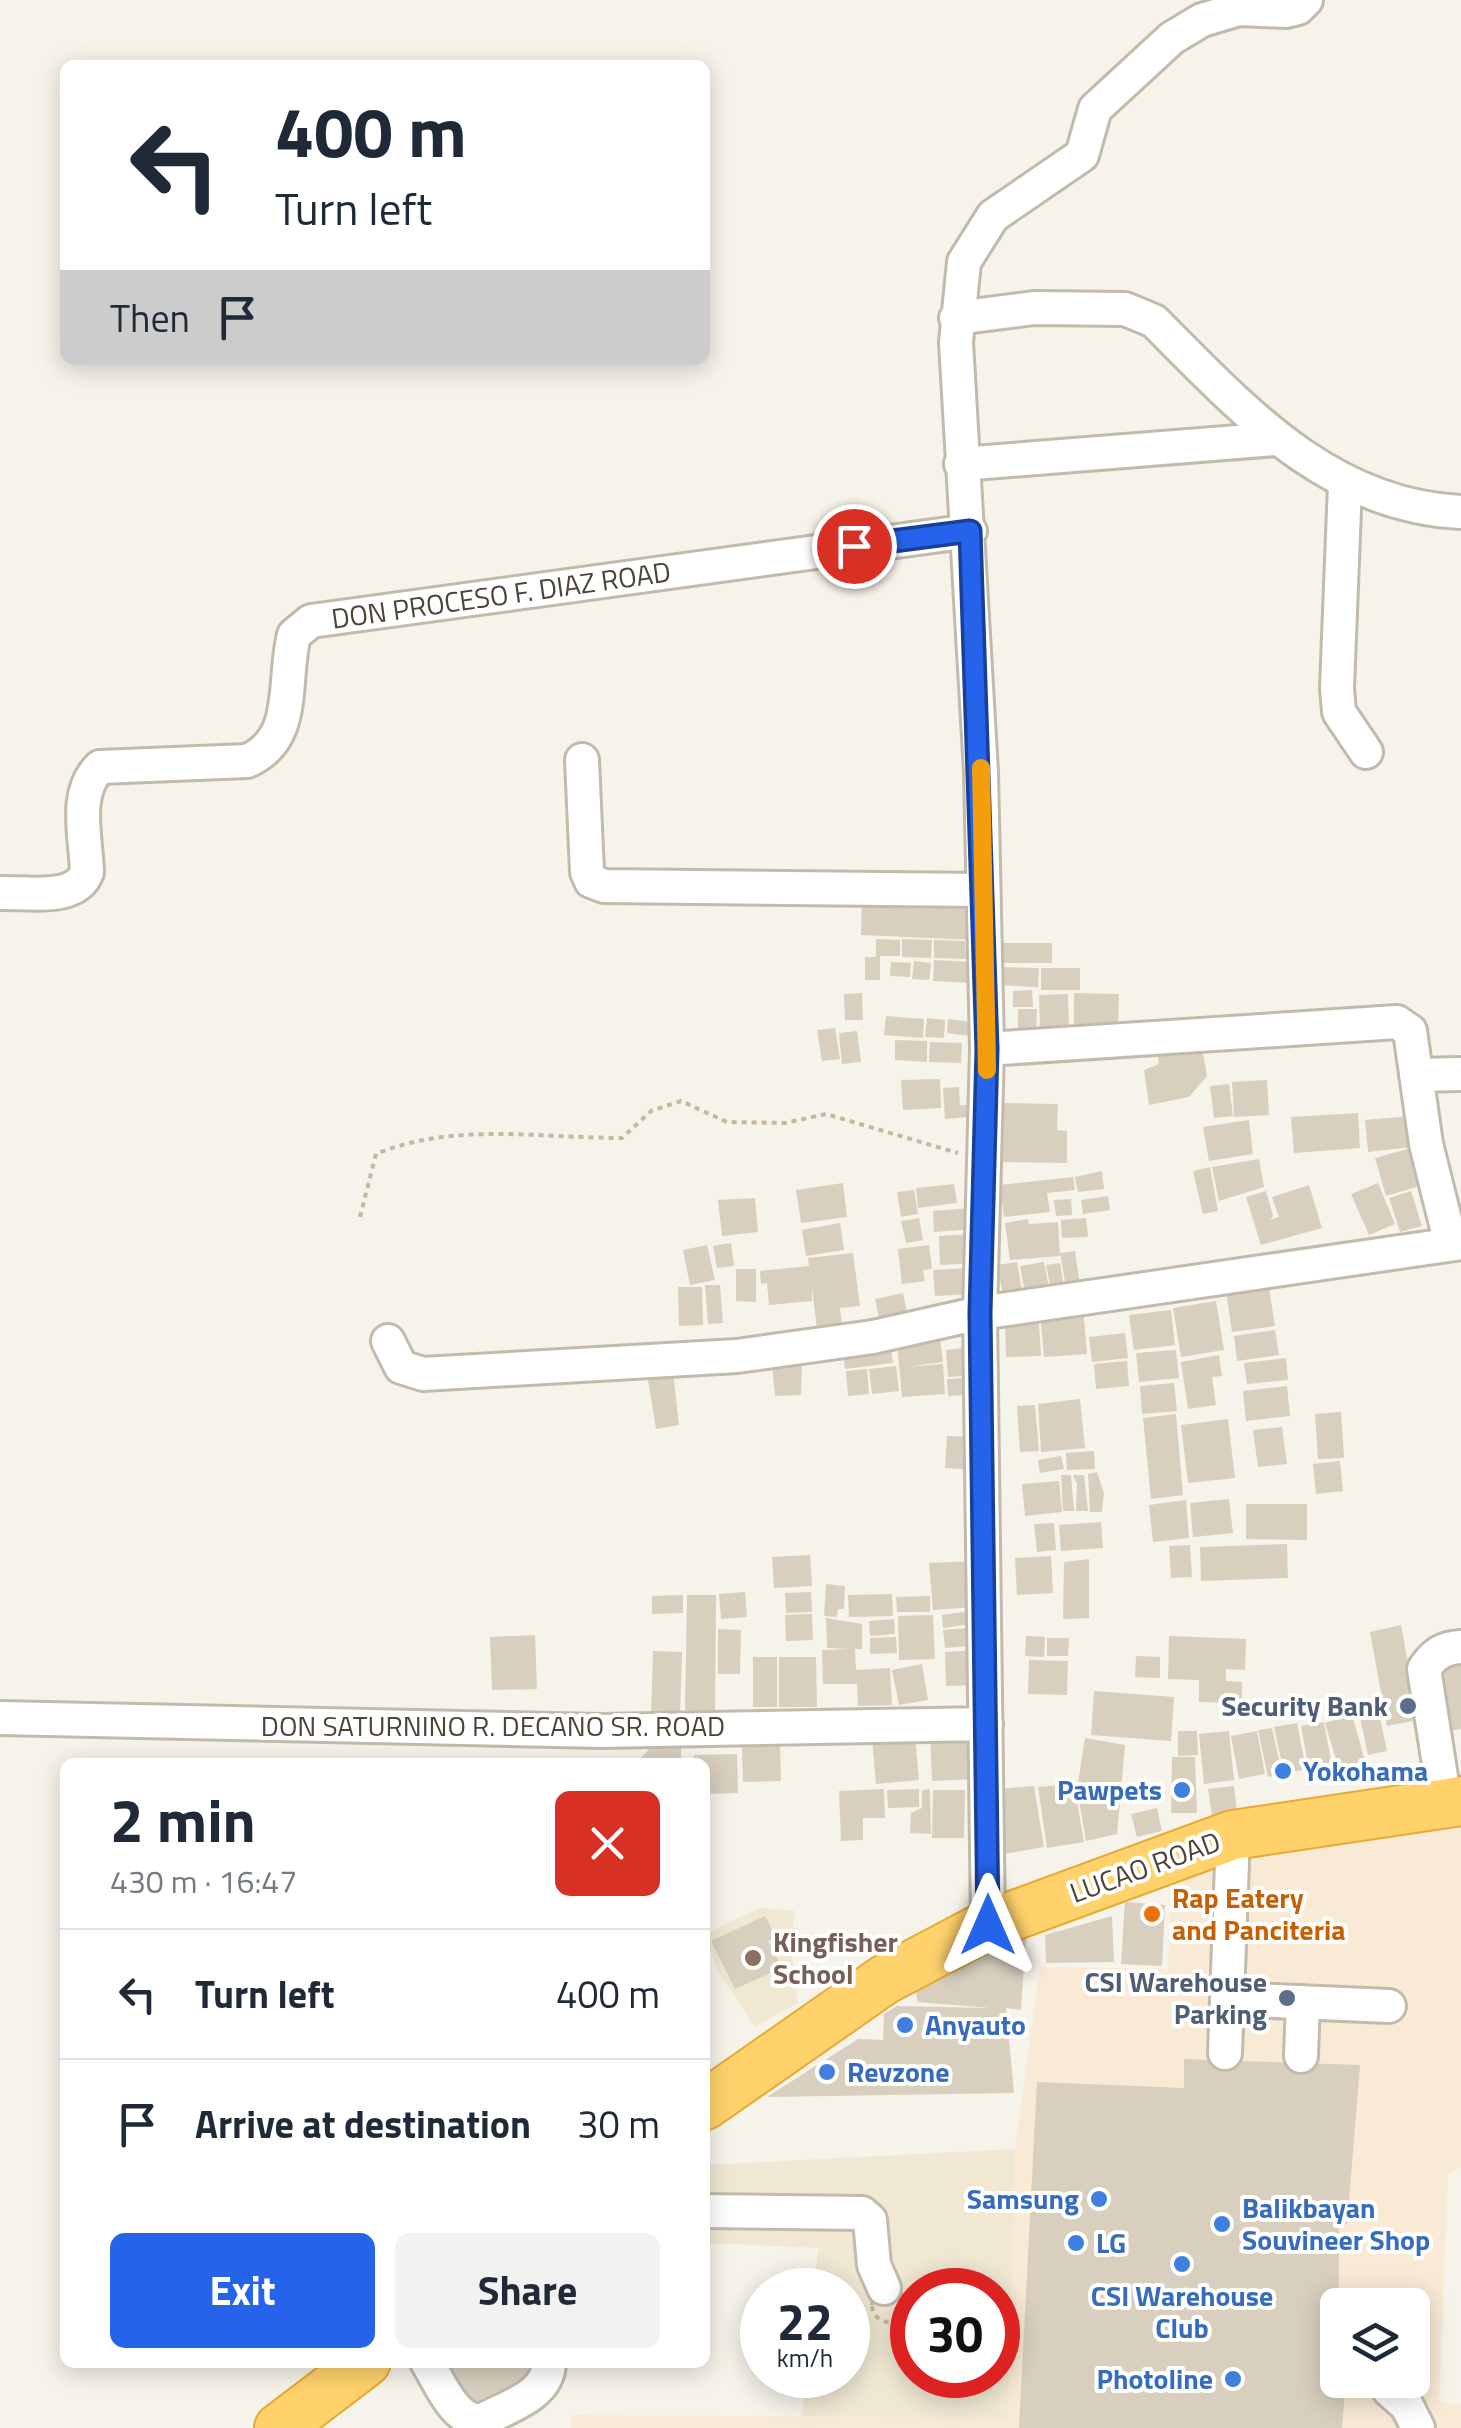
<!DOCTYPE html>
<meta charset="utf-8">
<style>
:root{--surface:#fff;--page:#f2f2f3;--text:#1f2937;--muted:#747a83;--line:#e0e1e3;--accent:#2563eb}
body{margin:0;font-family:"Titillium Web",sans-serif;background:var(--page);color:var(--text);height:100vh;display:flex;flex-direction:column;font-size:38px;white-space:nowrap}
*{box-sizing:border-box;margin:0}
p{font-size:32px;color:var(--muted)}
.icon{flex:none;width:55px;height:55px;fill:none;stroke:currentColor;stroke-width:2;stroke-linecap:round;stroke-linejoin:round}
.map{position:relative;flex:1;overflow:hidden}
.panel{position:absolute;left:60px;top:1758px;width:650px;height:610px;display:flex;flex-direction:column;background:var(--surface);border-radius:15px;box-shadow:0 5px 25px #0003}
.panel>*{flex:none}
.hud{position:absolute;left:60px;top:60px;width:650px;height:305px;border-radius:15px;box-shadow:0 5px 25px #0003;background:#fff;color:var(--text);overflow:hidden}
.buttons{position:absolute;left:1320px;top:2288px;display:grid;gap:20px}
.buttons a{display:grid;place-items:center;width:110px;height:110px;border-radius:15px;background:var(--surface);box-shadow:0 5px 25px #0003;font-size:50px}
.speed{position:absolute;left:740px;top:2268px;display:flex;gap:20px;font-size:50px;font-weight:700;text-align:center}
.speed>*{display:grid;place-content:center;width:130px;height:130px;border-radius:50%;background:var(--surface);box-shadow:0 5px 25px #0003;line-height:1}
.speed small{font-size:25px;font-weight:400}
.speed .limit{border:15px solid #d22;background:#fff;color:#111}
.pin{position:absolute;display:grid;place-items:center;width:85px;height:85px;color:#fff;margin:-42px;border:5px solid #fff;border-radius:50%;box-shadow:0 2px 10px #0007}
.me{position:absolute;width:110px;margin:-55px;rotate:0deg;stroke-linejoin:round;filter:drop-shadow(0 0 8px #0008)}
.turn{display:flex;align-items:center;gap:35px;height:210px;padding:0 50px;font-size:45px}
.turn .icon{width:130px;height:130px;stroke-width:2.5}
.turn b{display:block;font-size:70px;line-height:85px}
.then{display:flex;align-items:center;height:95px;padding:0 50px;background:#0003;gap:20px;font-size:38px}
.round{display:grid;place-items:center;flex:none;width:105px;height:105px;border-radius:15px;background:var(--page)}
.overview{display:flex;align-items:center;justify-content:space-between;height:170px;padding:0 50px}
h1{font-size:60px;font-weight:700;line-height:75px}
.cta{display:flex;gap:20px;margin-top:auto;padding:20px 50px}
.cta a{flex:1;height:115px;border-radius:15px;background:var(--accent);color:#fff;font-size:40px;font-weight:700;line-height:115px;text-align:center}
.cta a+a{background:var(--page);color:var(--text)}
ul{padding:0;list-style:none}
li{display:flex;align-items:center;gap:30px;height:130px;padding:0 50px;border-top:2px solid var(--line)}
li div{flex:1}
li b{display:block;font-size:38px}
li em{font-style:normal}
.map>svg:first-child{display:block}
.commercial{fill:#f8ead5;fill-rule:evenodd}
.education{fill:#f0e8d3;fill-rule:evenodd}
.building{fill:#d8cfbf}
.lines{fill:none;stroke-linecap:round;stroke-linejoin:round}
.minor-casing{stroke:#c2bbac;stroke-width:38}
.highway-casing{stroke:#e7aa33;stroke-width:52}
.path{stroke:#c5b89c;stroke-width:4;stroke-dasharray:5 5;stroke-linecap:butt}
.minor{stroke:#fff;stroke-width:32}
.highway{stroke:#ffd26c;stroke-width:48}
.route-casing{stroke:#184099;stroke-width:25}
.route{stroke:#2563eb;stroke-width:18}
.slow{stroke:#f59e0b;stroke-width:18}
.service-dot{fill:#5c6f8a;stroke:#fff;stroke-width:4}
.shop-dot{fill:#3f7fe0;stroke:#fff;stroke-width:4}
.food-dot{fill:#e8710a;stroke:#fff;stroke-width:4}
.education-dot{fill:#8d6e63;stroke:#fff;stroke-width:4}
.labels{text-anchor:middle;stroke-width:8;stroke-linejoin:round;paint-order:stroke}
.street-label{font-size:28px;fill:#4b4437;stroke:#fff}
.service-label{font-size:28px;font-weight:bold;fill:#4e5e75;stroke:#fff;text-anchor:end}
.shop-label{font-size:28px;font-weight:bold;fill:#366cbe;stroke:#fff;text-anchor:start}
.food-label{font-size:28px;font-weight:bold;fill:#c56008;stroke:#fff;text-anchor:start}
.education-label{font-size:28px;font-weight:bold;fill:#785e54;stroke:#fff;text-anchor:start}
</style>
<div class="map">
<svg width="1461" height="2428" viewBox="0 0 1461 2428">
<rect width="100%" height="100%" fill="#f6f3ea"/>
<path class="commercial" d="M1461,1823V2167L1448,2174L1439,2401L1461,2405V2428H571V2415L1007,2418L1015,2149L1040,1967L1168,1969L1171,1881L1216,1858ZM1338,2305H1412V2380H1338Z"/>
<path class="education" d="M759,1908L795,1911L791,1944L798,2003L755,2027L718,1972L705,1934Z
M1015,2149L1008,2418L802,2416L806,2375H848V2290H814L818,2248L705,2243V2165ZM912,2290H998V2375H912Z"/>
<path class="building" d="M862,899L975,904L974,940L861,935Z
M876,939L900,940V956H880V980H865V957H876Z
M902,939L932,940L931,958L902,957Z
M934,940L965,941L966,959L934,958Z
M1001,943H1052V963H1001Z
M934,960L973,962L971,983L933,981Z
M914,961L931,963L929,980L912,979Z
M891,962L911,963L910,977L890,976Z
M999,967L1039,968L1038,987L998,985Z
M1041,968H1080V990H1041Z
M1032,990L1033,1007H1013V991Z
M862,993L863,1020H845L844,994Z
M1074,993L1119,994L1118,1026L1074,1025Z
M1068,994L1069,1030H1040L1039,995Z
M1018,1009H1037L1036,1029H1018Z
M886,1016L924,1019L923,1038L884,1035Z
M927,1018L945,1020L944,1038L925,1037Z
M948,1019L972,1022L970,1036L947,1033Z
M835,1028L840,1059L822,1061L817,1030Z
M857,1031L861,1062L842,1064L839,1033Z
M895,1040L927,1041V1062L895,1060Z
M930,1042L962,1043L961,1063L929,1062Z
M1201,1042L1207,1076L1189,1097L1149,1105L1144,1070L1159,1064L1156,1047Z
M940,1079L941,1108L903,1110L901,1080Z
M1267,1080L1269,1115L1234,1117L1232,1082Z
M1229,1084L1233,1116L1214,1118L1210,1086Z
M959,1087L960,1105H967V1117L945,1119L943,1088Z
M1004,1103L1058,1104L1057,1130L1067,1131V1163L1002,1162Z
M1358,1113L1360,1148L1294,1153L1291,1117Z
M1411,1116L1412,1147L1368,1152L1365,1120Z
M1249,1120L1253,1154L1209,1161L1203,1127Z
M1415,1147L1426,1184L1386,1196L1375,1158Z
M1259,1159L1264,1187L1219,1201L1212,1167Z
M1210,1167L1218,1211L1203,1214L1193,1171Z
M1102,1171L1104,1189L1078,1192L1075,1177Z
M1073,1177L1075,1190L1047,1193L1050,1212L1004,1217L1000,1185Z
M843,1183L847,1217L801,1223L796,1190Z
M1378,1183L1395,1224L1369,1235L1351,1194Z
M954,1184L957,1203L918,1208L916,1188Z
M1309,1185L1322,1228L1261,1245L1246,1197L1266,1191L1273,1216L1270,1220L1279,1217L1272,1197Z
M914,1190L918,1214L901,1217L897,1192Z
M1411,1191L1422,1226L1400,1232L1389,1198Z
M1108,1196L1110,1210L1083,1214L1081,1200Z
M755,1198L758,1232L722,1236L718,1200Z
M1071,1199L1072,1215L1056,1216L1054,1200Z
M972,1208L974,1229L934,1232L933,1211Z
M919,1218L923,1240L906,1243L901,1221Z
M1086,1218L1088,1237L1062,1238L1061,1220Z
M1028,1219L1029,1224L1058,1222L1060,1256L1010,1260L1005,1223Z
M840,1223L844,1250L806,1256L802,1230Z
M973,1234L974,1263L940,1265L939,1236Z
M731,1243L734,1266L717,1268L713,1246Z
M707,1245L715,1280L690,1285L683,1250Z
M929,1245L932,1269L923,1270L925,1281L902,1284L898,1249Z
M1075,1251L1080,1285L1066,1287L1060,1253Z
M853,1253L860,1306L840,1308L843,1333L818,1337L812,1288V1301L769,1305L767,1283L761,1284L760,1271L809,1266L808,1258Z
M1017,1262L1022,1291L1003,1294L997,1265Z
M1044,1262L1049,1288L1025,1292L1020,1266Z
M1060,1263L1064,1287L1051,1290L1046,1265Z
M971,1268L973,1294L935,1296L933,1270Z
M736,1269H756V1302L736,1301Z
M1268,1282L1275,1326L1232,1332L1226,1291Z
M705,1285H720L723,1323L708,1324Z
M678,1287H702L703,1325L679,1326Z
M903,1293L908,1317L891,1320L890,1315L879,1317L875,1299Z
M1216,1301L1224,1350L1181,1357L1173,1308Z
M1083,1308L1087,1354L1044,1357L1040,1311Z
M1171,1310L1175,1345L1134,1350L1129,1315Z
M1038,1312L1041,1356L1006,1357L1005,1318Z
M1275,1330L1279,1355L1237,1361L1234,1336Z
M939,1331L943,1362L905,1367L943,1364L945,1394L902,1397L897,1342Z
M1125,1333L1128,1358L1092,1362L1089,1337Z
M978,1346L980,1375L948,1377L946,1350Z
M891,1348L893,1363L845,1369L843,1353Z
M1176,1350L1179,1378L1139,1382L1136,1353Z
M1219,1355L1222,1376L1212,1377L1216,1405L1188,1409L1181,1362Z
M1286,1358L1288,1380L1247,1384L1244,1363Z
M802,1361L801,1395L775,1396L772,1363Z
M1127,1361L1129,1386L1096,1389L1094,1364Z
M896,1366L899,1391L872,1394L869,1369Z
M867,1369L869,1394L848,1396L846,1371Z
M673,1372L679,1425L656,1429L647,1374Z
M980,1377L981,1394L948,1396L947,1379Z
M1174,1383L1177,1411L1142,1414L1140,1386Z
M1287,1386L1290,1416L1246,1421L1243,1391Z
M1080,1399L1085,1448L1041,1452L1038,1404Z
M1035,1405L1039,1451L1020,1452L1017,1406Z
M1341,1412L1344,1458L1318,1459L1315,1414Z
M1176,1414L1183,1495L1151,1499L1143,1418Z
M1228,1419L1235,1478L1188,1483L1181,1425Z
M1282,1427L1287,1464L1258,1467L1253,1430Z
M947,1436L976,1437L974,1470L945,1468Z
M1094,1451L1095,1469L1067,1470L1066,1453Z
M1061,1456L1064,1469L1040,1473L1038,1460Z
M1340,1461L1343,1491L1316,1494L1313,1464Z
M1097,1472L1104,1493L1102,1512H1090L1088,1474Z
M1061,1475H1071L1074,1511H1063Z
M1073,1475H1084L1088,1511H1076L1077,1484Z
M1059,1481L1062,1512L1025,1516L1022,1484Z
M1229,1499L1233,1533L1193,1537L1190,1503Z
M1186,1500L1189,1538L1153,1542L1149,1505Z
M1246,1504H1307V1540L1246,1539Z
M1101,1522L1103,1548L1061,1551L1059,1525Z
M1054,1523L1056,1550L1037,1552L1034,1524Z
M1287,1544L1288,1578L1201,1581L1200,1547Z
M1190,1545L1192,1577L1171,1578L1169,1546Z
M810,1555L812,1586L774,1588L772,1557Z
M1051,1556L1053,1593L1017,1595L1015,1558Z
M1089,1559V1618L1063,1619L1064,1562Z
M973,1561L975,1607L933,1610L929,1563Z
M826,1584L845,1586L844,1609H838L837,1617L824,1616Z
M745,1592L747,1617L721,1619L719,1594Z
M811,1592L812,1612L786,1613L785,1593Z
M892,1594L893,1616L849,1617L848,1595Z
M683,1595V1613L652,1614V1596Z
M687,1595H716L715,1711L685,1710Z
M930,1596V1612H897L896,1597Z
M978,1610L979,1623L943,1628L942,1615Z
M812,1614L813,1640L786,1641L785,1615Z
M933,1615L935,1659L899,1660L898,1616Z
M826,1618L862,1624V1649H855L856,1670L890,1668L892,1705L858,1706L857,1684H823L822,1650L850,1649L827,1648Z
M894,1619L895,1634L870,1636L869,1621Z
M1401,1625L1418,1720L1387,1726L1370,1632Z
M979,1627L980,1645L945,1648L943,1630Z
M718,1629L741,1630L740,1674H718Z
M535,1635L537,1689L492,1690L490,1637Z
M1026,1636L1045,1637L1044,1657L1025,1656Z
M1169,1636L1246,1639L1245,1670L1226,1669V1681L1242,1682V1703L1199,1702V1680L1168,1679Z
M896,1637L897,1653L870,1654V1638Z
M1047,1638H1069L1068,1656H1047Z
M977,1650L980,1685L946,1686L945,1652Z
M653,1651L682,1652L680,1715L651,1714Z
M1136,1656L1160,1657V1678L1135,1677Z
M753,1657H777V1707H753Z
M779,1657H816L817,1707H779Z
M1029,1660L1068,1661L1067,1695L1028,1694Z
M1461,1662V1729L1443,1732L1440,1665Z
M922,1664L928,1700L899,1705L892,1670Z
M1094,1691L1174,1697L1171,1741L1091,1735Z
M1376,1699L1387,1751L1368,1755L1357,1703Z
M1352,1715L1365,1761L1339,1769L1325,1723Z
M1324,1722L1332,1766L1309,1770L1301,1726Z
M1297,1723L1306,1769L1284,1774L1274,1727Z
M1272,1728L1282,1774L1268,1777L1258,1730Z
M971,1731L973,1779L932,1781L930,1733Z
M1178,1731H1197L1198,1755L1178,1756Z
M1229,1731L1234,1780L1204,1784L1199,1734Z
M1257,1731L1265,1774L1239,1779L1231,1736Z
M915,1735L919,1780L876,1784L872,1739Z
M1085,1738L1125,1745L1117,1834L1086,1841L1077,1789Z
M681,1741V1762H637L655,1743Z
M780,1742L781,1781L743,1782L742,1743Z
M737,1754L738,1793L709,1794L705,1762H694V1755Z
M1172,1757H1195L1197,1813H1171Z
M1074,1784L1084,1842L1047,1848L1038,1787Z
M1034,1786L1044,1847L1004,1854L999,1789Z
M1234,1786L1237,1811L1212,1815L1208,1789Z
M884,1789L885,1818H863V1840L841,1841L839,1791Z
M919,1789V1807L888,1808L887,1790Z
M930,1789L931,1834L910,1833L911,1813L922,1808V1790Z
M933,1790H965L964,1838H932Z
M1157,1808L1162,1831L1137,1837L1131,1814Z
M1125,1902L1165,1905L1162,1966L1121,1964Z
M765,1916L776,1938L768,1941L782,1968L735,1989L711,1941Z
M1112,1916L1114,1962L1046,1963L1045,1935Z
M1026,1937L1021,2010L1006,2008L1014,2093L767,2097L858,2039L883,2040L884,2014L897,2006L990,2008L918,2002L915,1989Z
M1184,2059L1360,2065L1347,2225L1339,2224L1338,2380H1346L1342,2428H1019L1037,2082L1184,2088Z
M449,2362H530L538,2377L474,2413L445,2365Z"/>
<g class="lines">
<defs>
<path id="minor" d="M956,318L1034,308L1125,309L1154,321C1242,409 1328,506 1461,512
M961,464L1276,439
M1345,484L1337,688L1339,712L1366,752
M582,760L587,872L591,881L604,886L983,890
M0,893C28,892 76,902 87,872C86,837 73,793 100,767L247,761C298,739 282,683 294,635L311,621L970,531
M987,1049L1397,1022L1410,1031L1426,1144L1451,1244
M1416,1075L1461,1074
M388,1341L401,1367L423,1374L737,1356L873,1337L980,1313L1461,1243
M0,1718L601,1731L986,1724
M1445,1802L1424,1669C1434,1654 1443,1648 1461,1647
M988,1925L980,1313L987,1049L981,772L956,342L964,262L993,216L1082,155L1095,109L1172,38L1202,20L1239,9L1286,11L1298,8L1306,0
M1227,1999L1389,2006
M1225,2053L1233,1835
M1301,2056L1303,2002
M705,2211L862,2213L870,2220L874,2265L884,2288
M427,2362C440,2383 454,2421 481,2421C506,2407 549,2396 549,2362
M1389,2390L1407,2406L1418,2428"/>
<path id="highway" d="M705,2105L884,1980L988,1925L1233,1835L1461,1801
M279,2428L366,2362"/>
</defs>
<use href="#minor" class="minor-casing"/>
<use href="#highway" class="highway-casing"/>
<path class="path" d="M360,1217L376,1154C453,1122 540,1138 622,1138L651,1111L681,1101L727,1122L785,1123L826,1114L958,1153
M872 2305a17 17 0 1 1 34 0a17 17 0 1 1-34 0Z"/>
<use href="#minor" class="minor"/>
<use href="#highway" class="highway"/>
</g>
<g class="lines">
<defs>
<path id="route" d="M854,546L970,531L987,1049L980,1313L988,1925"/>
</defs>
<use href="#route" class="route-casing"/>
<use href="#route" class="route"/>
<path class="slow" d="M981,768L987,1070"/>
</g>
<g class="service-dot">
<circle cx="1408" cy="1706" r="10"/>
<circle cx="1287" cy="1998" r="10"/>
</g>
<g class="shop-dot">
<circle cx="1283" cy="1771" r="10"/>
<circle cx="1182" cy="1790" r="10"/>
<circle cx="905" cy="2025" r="10"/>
<circle cx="827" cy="2072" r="10"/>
<circle cx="1099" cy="2199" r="10"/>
<circle cx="1222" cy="2224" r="10"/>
<circle cx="1076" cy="2243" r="10"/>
<circle cx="1182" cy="2264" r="10"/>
<circle cx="1233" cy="2379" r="10"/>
</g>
<circle class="food-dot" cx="1152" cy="1914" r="10"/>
<circle class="education-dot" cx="753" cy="1958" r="10"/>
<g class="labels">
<g class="street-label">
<text transform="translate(501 595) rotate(-8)" y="10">DON PROCESO F. DIAZ ROAD</text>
<text x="493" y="1736">DON SATURNINO R. DECANO SR. ROAD</text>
<text transform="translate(1145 1867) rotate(-20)" y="10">LUCAO ROAD</text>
</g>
<g class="service-label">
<text x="1388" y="1716">Security Bank</text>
<text x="1267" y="1992">CSI Warehouse<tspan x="1267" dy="32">Parking</tspan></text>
</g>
<g class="shop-label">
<text x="1303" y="1781">Yokohama</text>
<text x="1162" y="1800" text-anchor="end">Pawpets</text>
<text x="925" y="2035">Anyauto</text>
<text x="847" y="2082">Revzone</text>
<text x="1079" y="2209" text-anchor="end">Samsung</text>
<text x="1242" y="2218">Balikbayan<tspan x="1242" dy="32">Souvineer Shop</tspan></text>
<text x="1096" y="2253">LG</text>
<text x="1182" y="2306" text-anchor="middle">CSI Warehouse<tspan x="1182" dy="32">Club</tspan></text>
<text x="1213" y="2389" text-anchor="end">Photoline</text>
</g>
<g class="food-label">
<text x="1172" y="1908">Rap Eatery<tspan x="1172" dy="32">and Panciteria</tspan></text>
</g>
<g class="education-label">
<text x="773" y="1952">Kingfisher<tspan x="773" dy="32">School</tspan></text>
</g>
</g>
</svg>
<div class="buttons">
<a><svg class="icon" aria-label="layers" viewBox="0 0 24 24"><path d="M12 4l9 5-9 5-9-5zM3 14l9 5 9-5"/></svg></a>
</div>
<div class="speed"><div>22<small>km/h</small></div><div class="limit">30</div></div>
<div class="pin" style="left:854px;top:546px;background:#d93025"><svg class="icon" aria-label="arrive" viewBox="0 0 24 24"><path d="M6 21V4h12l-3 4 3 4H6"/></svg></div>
<svg class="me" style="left:988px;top:1925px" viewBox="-20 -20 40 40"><path d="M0-17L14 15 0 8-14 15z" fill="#2563eb" stroke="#fff" stroke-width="4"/></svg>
<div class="hud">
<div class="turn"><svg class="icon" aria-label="left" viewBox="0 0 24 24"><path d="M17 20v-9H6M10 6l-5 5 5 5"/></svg><div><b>400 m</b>Turn left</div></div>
<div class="then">Then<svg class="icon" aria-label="arrive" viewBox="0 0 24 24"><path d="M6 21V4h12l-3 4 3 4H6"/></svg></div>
</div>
<section class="panel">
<div class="overview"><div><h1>2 min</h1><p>430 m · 16:47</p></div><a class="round" style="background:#d93025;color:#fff"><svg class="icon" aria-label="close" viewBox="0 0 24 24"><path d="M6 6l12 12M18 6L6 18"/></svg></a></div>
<ul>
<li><svg class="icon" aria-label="left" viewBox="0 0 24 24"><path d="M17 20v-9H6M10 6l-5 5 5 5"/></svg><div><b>Turn left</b></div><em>400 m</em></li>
<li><svg class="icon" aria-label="arrive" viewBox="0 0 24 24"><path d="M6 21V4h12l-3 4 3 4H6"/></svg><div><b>Arrive at destination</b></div><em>30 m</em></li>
</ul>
<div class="cta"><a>Exit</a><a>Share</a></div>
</section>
</div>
